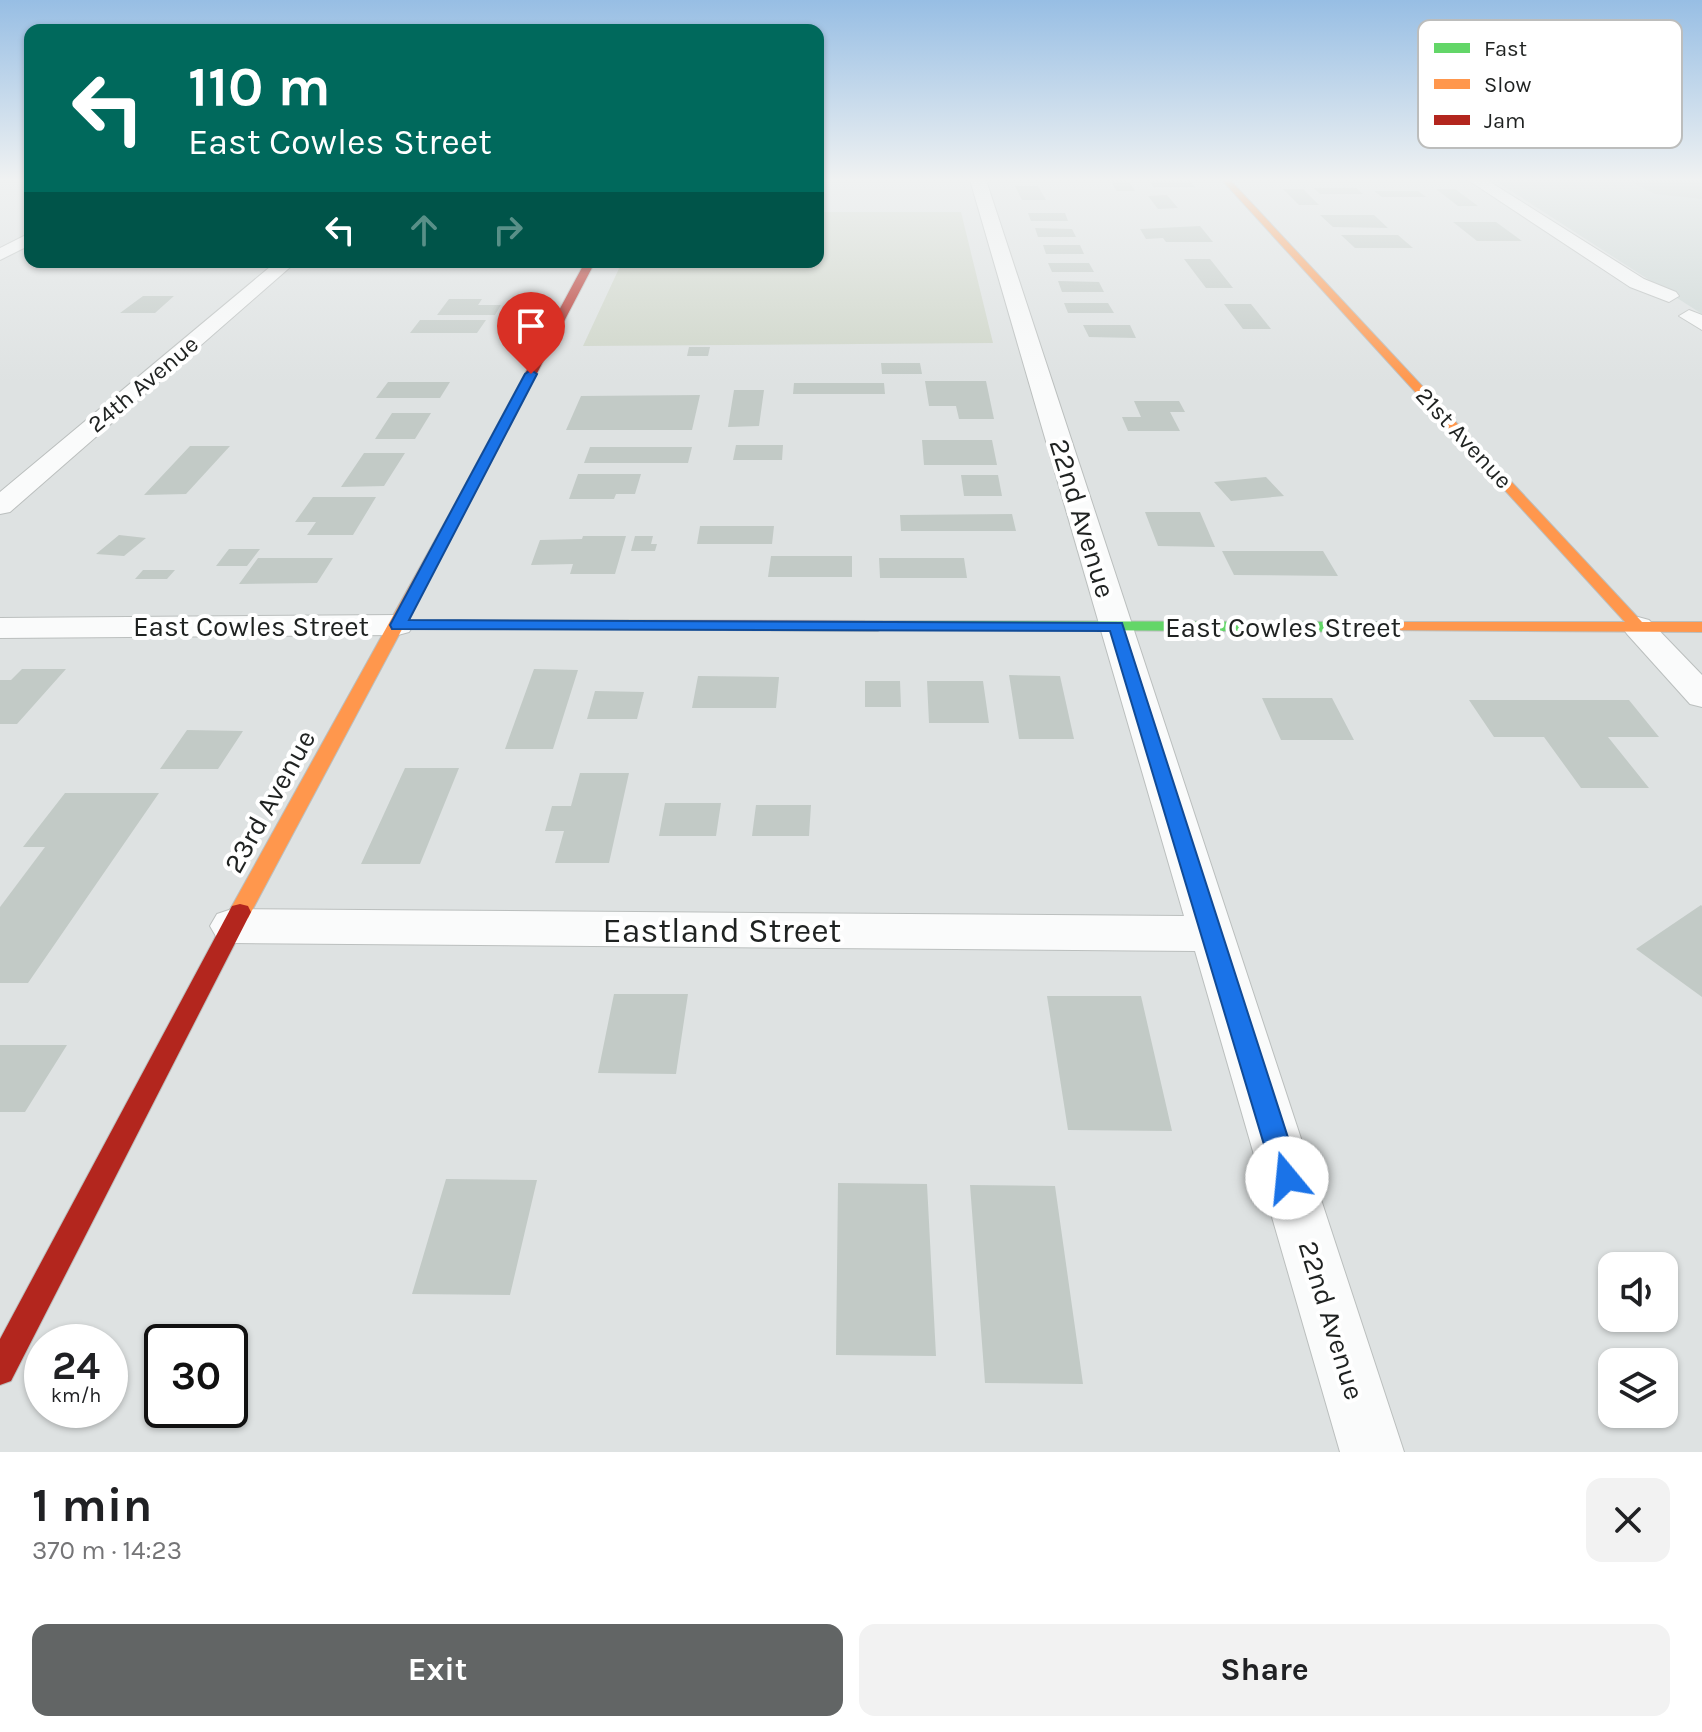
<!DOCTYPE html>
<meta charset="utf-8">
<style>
:root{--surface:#fff;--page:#f2f2f2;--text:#202124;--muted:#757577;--accent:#626565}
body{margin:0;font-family:Karla,sans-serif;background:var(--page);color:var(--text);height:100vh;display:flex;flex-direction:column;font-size:30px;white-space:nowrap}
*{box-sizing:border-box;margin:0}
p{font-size:26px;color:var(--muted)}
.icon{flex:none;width:44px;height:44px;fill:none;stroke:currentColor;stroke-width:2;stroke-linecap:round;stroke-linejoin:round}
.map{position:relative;height:1452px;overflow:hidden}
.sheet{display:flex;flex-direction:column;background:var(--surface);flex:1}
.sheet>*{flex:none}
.banner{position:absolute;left:24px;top:24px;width:800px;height:244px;border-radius:16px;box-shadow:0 2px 6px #0004;background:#00695c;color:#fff;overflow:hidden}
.buttons{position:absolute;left:1598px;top:1252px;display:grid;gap:16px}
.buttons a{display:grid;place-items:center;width:80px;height:80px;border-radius:16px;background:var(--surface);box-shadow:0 2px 6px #0004;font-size:40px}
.speed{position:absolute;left:24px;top:1324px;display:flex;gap:16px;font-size:40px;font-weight:700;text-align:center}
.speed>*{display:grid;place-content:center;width:104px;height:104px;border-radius:50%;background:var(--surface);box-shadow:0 2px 6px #0004;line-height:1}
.speed small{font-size:20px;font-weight:400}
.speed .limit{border:4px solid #111;border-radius:12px;background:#fff;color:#111}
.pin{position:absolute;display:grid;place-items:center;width:68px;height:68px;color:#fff;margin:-82px -34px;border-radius:50% 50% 50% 0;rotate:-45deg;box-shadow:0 0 8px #0007}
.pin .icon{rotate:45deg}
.me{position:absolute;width:88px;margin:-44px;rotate:343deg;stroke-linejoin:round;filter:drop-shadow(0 0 6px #0008)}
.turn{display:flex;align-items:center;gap:28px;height:168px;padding:0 32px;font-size:36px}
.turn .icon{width:104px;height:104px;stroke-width:2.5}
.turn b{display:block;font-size:56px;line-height:68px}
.lanes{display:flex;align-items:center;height:76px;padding:0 32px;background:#0003;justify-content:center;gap:40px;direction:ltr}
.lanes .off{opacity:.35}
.round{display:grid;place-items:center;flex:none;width:84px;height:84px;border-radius:16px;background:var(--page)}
.overview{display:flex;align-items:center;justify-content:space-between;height:136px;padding:0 32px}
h1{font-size:48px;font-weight:700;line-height:60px}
.button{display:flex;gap:16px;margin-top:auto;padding:16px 32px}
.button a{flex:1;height:92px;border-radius:16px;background:var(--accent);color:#fff;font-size:32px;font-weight:700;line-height:92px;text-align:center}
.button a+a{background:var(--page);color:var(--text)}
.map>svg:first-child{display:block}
.built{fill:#cdd7d5}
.green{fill:#ced5c8}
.building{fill:#c2cac6}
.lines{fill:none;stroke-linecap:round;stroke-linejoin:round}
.street-casing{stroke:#bbbfbe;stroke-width:2}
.fast-casing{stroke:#bbbfbe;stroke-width:2}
.slow-casing{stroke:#bbbfbe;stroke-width:2}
.jam-casing{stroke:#bbbfbe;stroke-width:2}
.street{fill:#fafbfb;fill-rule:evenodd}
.fast{fill:#63d668;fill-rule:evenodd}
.slow{fill:#ff974d;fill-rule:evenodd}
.jam{fill:#b3261e;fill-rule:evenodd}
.route{fill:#1a73e8;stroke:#114b97;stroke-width:2}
.labels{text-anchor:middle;stroke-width:8;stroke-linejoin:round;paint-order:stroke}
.far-street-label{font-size:24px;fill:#1f2221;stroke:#fff}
.street-label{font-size:28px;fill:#1f2221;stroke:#fff}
.near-street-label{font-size:34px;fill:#1f2221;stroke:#fff}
.key{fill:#fff;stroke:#bcbdbc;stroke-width:2}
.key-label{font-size:22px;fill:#1f2221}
</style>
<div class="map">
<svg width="1702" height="1452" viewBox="0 0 1702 1452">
<rect width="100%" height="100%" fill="#dee2e2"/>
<path class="built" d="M1494,180H1702V314Z"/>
<path class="green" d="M818,212H961L993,343L583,346L622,262H818Z"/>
<path class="building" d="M1110,180H1127L1135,191H1117Z
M1628,180H1702V199L1655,194Z
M1149,181H1190L1195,187H1153Z
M1015,186H1038L1046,200H1022Z
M1314,188H1356L1363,194H1320Z
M1283,189H1303L1319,205H1299Z
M1436,189H1455L1478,206H1458Z
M1374,191H1418L1426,197H1382Z
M1167,195L1178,208L1158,209L1148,196Z
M1028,213H1065L1068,221H1031Z
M1320,215H1374L1388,228L1333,227Z
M1453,222H1496L1522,241H1477Z
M1200,226L1213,242H1166L1163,238L1146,239L1140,229Z
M1035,228L1072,229L1076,237H1038Z
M1341,235H1398L1413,248H1355Z
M1043,245H1080L1084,254H1046Z
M1184,259H1210L1233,288H1206Z
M183,262H219L212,268H175Z
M1048,263H1089L1094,272H1052Z
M1058,281L1099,282L1104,292H1062Z
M143,296H174L155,313H120Z
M449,299H482L478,305H501L495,315H437Z
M1064,303H1108L1114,313H1068Z
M1224,304H1251L1271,329H1243Z
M420,320H486L477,333H410Z
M1083,325H1130L1136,338L1089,337Z
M689,347H710L708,356H687Z
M881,363H920L922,374H882Z
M925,381H986L994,419H959L956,406H929Z
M388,382H450L440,398H376Z
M794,383H884L885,394H793Z
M734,390H764L759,426L728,427Z
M700,395L692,430H566L581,396Z
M1134,401H1179L1185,412H1170L1180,431H1128L1122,417H1141Z
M392,413H431L415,439H375Z
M922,440H992L997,465H924Z
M736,445H783L782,460H733Z
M190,446H230L186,494L144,495Z
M590,447H692L688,463H584Z
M364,453H405L384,486L341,487Z
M578,474H641L635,494H616L614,499H569Z
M961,475H998L1002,496H964Z
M1266,477L1284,496L1231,501L1214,482Z
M313,497H376L353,535H307L316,522H295Z
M1145,512H1200L1215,547L1158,546Z
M1012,514L1016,531H901L900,515Z
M700,526H774L772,544H697Z
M119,535L146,538L124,556L96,554Z
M583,536H626L615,574H570L573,564L531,565L540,540L582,539Z
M635,536H653L651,544H657L655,551H631Z
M229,549H260L247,566H216Z
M1222,551H1323L1338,576L1234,575Z
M771,556H852V577H768Z
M258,558H333L317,583L239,584Z
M879,558H964L967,578H880Z
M143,570H175L167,579H135Z
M22,669H66L17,724H0V680H11Z
M534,669L578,670L553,749H505Z
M1009,675L1060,676L1074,739H1019Z
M698,676L779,677L776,708H692Z
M865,681H900L901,707H865Z
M927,681H983L989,723H929Z
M595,691L644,692L637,719H587Z
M1262,698H1332L1354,740H1281Z
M1469,700H1629L1659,737H1608L1649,788H1581L1544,737H1494Z
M187,730L243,731L218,769H160Z
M405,768H459L420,864H361Z
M580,773H629L609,863H555L564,831H545L552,806H571Z
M65,793H159L28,983H0V907L45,847H23Z
M665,803H721L716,836H659Z
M756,805H811L809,836H752Z
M1701,905L1702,906V997L1636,949Z
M614,994H688L676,1074L598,1073Z
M1047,996H1141L1172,1131L1068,1130Z
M0,1045H67L25,1112H0Z
M446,1179L537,1180L510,1295L412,1294Z
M838,1183L927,1184L936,1356L836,1355Z
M970,1185L1055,1186L1083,1384L985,1383Z"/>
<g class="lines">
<defs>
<path id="street" d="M970,180H986L1404,1452H1340L1195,951L232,943L217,938L210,926L217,914L232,909L1184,916Z
M1468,180H1487L1644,279L1676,292L1679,296L1669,302L1630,287Z
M30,233V245L0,260V248Z
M276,262H296L10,512L0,514V492Z
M1689,310L1702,315V330L1679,316Z
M398,615L409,618L414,625L409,632L398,635L0,638V618Z
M1638,617L1649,620L1702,675V707L1690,704L1627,634L1622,627L1627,620Z"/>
<path id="fast" d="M878,621L1383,622L1391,627L1383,632L872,629L870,626Z"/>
<path id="slow" d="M1222,180H1230L1642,622H1702V632L1377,630L1375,627L1383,622H1625Z
M457,509L464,513L248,918L240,920L232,918L229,912L232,906L450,513Z"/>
<path id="jam" d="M585,262H595L464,513L457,517L452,516L450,513Z
M398,620L878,621L886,626L878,631L392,628L390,625L392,622Z
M240,904L248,906L251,912L11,1381L0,1385V1339L232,906Z"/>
</defs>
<use href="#street" class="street-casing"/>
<use href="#fast" class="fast-casing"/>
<use href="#slow" class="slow-casing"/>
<use href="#jam" class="jam-casing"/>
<use href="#street" class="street"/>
<use href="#fast" class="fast"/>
<use href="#slow" class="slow"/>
<use href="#jam" class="jam"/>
</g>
<linearGradient id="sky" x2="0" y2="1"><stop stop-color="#97bee4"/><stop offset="0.47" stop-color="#f0f2f2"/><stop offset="1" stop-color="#f0f2f2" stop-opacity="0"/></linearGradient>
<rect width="1702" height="383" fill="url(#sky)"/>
<path class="route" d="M531,370L537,374L409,620L1122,623L1301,1178L1297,1187L1287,1191L1278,1187L1274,1178L1110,631L392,629L390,625L525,374Z"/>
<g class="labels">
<g class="far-street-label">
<text transform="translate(143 384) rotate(-40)" y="8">24th Avenue</text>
<text transform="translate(1464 438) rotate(47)" y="8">21st Avenue</text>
</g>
<g class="street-label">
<text transform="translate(1083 518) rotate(73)" y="10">22nd Avenue</text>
<text x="251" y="636">East Cowles Street</text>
<text x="1283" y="637">East Cowles Street</text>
<text transform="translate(269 801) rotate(-61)" y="10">23rd Avenue</text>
<text transform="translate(1332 1320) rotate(73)" y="10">22nd Avenue</text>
</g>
<g class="near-street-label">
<text x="722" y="942">Eastland Street</text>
</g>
</g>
<rect x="1418" y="20" width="264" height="128" rx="12" class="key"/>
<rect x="1434" y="43" width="36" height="10" fill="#63d668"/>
<rect x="1434" y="79" width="36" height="10" fill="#ff974d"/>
<rect x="1434" y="115" width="36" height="10" fill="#b3261e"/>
<g class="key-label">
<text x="1484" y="56">Fast</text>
<text x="1484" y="92">Slow</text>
<text x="1484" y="128">Jam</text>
</g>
</svg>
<div class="buttons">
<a><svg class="icon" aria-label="sound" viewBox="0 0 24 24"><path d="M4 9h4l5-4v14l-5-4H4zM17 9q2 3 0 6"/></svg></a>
<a><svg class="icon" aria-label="layers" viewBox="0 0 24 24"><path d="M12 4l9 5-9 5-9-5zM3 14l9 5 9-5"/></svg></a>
</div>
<div class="speed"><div>24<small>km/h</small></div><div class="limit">30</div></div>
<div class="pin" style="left:531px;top:374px;background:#d93025"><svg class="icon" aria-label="arrive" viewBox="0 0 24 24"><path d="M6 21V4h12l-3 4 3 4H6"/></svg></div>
<svg class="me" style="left:1287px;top:1178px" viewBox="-20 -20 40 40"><circle r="19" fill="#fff"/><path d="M0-13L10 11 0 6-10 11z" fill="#1a73e8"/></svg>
<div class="banner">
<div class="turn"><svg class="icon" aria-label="left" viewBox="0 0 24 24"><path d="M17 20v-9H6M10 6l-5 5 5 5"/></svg><div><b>110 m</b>East Cowles Street</div></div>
<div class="lanes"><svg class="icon" aria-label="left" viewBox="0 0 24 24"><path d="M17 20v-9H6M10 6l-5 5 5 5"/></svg><svg class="icon off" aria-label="ahead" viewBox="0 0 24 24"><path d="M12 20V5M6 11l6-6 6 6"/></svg><svg class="icon off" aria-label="right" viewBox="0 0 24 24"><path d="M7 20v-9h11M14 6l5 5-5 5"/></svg></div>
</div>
</div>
<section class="sheet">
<div class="overview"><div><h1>1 min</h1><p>370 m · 14:23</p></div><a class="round"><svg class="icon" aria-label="close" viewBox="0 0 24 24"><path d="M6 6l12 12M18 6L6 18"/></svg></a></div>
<div class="button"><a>Exit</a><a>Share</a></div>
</section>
